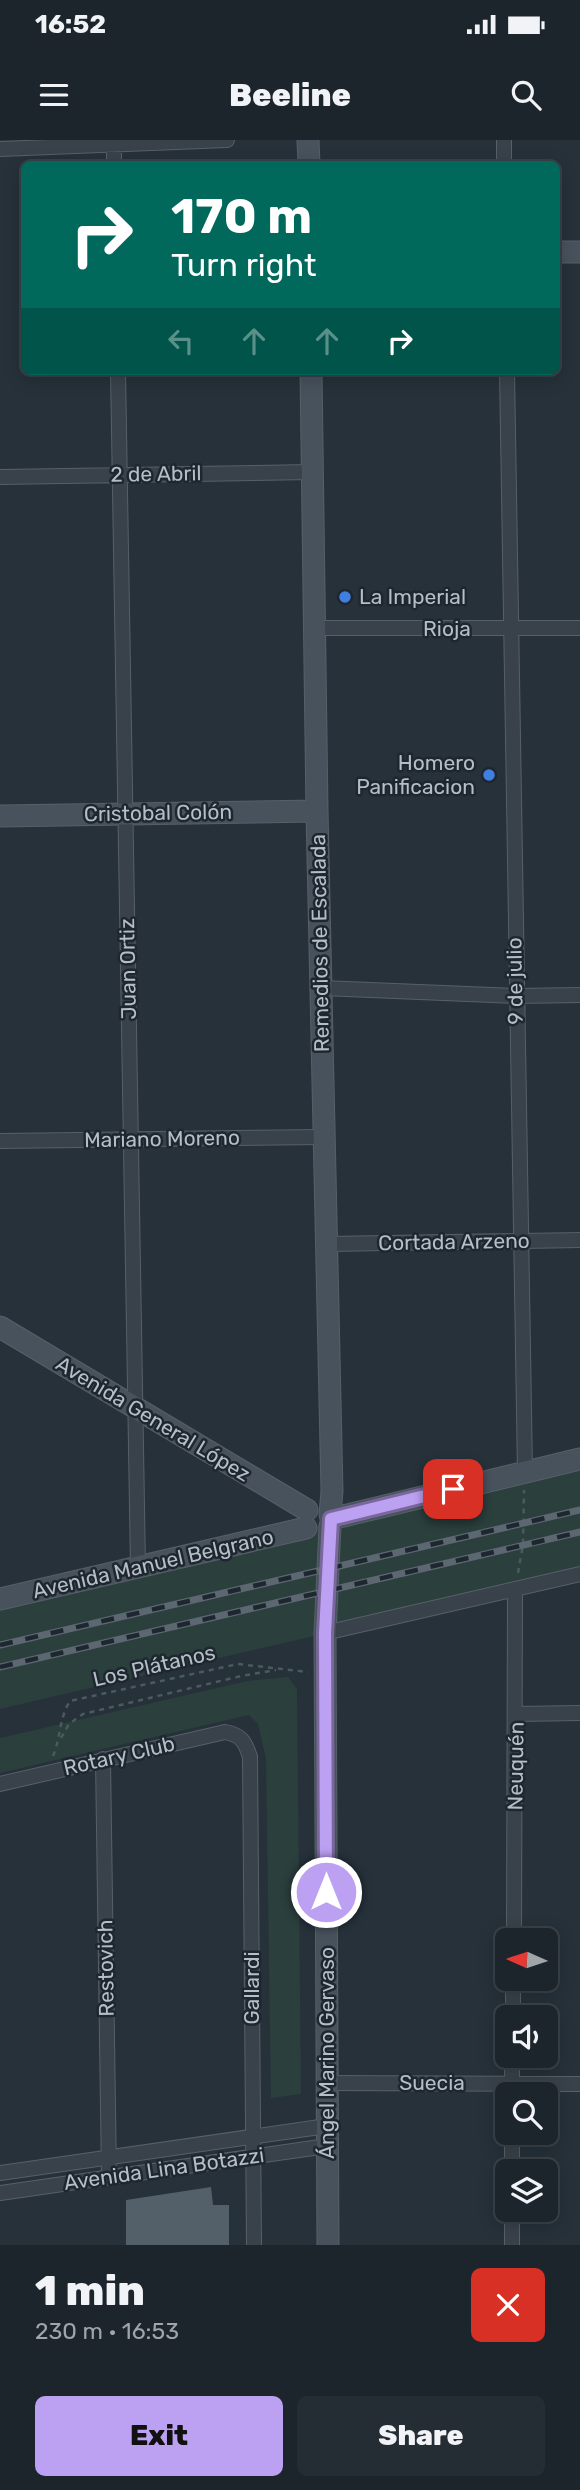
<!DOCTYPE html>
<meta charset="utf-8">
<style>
:root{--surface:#1c252c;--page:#252d34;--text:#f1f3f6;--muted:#a0a5a9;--line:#3a4248;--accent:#bca0f2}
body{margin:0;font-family:Rubik,sans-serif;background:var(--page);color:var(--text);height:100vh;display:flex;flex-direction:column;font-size:26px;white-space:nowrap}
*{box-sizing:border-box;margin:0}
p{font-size:23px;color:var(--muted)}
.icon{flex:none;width:38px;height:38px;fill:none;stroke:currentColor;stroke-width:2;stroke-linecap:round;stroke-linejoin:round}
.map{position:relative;height:2105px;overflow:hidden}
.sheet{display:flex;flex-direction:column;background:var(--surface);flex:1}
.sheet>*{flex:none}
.hud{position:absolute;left:21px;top:21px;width:539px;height:214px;border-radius:10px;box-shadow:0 4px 18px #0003,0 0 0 2px var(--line);background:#00695c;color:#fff;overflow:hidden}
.needle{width:46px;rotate:273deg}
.fabs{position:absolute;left:495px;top:1788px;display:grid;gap:14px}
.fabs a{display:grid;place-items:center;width:63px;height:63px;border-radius:10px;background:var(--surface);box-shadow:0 4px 18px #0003,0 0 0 2px var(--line);font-size:35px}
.pin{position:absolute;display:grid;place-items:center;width:60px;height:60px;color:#fff;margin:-30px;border-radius:14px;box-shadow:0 4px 10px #0006}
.me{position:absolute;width:77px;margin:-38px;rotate:0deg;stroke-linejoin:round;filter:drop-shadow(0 0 5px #0008)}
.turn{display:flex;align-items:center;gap:24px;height:147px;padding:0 35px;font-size:32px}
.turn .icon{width:91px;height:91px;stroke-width:2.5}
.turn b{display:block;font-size:49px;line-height:60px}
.lanes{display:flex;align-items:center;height:66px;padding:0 35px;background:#0003;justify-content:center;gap:35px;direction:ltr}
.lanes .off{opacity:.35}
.round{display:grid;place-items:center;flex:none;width:74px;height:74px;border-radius:10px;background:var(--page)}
.headline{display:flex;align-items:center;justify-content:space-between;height:119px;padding:0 35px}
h1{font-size:42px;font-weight:800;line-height:52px}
.primary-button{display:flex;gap:14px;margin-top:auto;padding:14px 35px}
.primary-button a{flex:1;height:80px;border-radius:10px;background:var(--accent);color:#111;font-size:28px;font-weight:800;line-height:80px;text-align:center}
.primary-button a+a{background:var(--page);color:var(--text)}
.status{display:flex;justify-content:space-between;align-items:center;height:49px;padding:0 35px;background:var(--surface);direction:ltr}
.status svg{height:19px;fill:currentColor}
header{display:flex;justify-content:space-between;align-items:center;height:91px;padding:0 35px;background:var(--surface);font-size:32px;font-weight:800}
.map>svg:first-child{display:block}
.green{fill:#2b3f3d}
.building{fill:#535f69}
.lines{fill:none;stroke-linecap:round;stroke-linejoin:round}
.street-casing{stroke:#576068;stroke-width:16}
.secondary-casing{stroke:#576068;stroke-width:23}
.path{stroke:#4a5b5b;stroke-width:2.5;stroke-dasharray:5 5;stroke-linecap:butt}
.street{stroke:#39424a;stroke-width:14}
.secondary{stroke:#48525d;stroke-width:21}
.rail-casing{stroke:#5c6771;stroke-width:7}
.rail{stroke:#1e272f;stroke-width:4.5;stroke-dasharray:13;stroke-linecap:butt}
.route-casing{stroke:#7a689d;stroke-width:18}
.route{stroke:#bca0f2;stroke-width:12}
.shop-dot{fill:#3f7fe0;stroke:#1e272f;stroke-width:2.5}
.labels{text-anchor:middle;stroke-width:5;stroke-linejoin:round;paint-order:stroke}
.street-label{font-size:21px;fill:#b5bdc6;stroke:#1e272f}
.poi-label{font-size:21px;fill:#b5bdc6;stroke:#1e272f;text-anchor:start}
</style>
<div class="status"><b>16:52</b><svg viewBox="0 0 49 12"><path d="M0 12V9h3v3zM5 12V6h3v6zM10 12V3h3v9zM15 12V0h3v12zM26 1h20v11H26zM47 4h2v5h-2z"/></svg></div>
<header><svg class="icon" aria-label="menu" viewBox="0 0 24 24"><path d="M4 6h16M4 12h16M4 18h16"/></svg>Beeline<svg class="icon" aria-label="search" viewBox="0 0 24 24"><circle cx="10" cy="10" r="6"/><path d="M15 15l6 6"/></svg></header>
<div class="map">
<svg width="580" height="2105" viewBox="0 0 580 2105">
<rect width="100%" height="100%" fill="#26313a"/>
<path class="green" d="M580,1319V1434L0,1569V1459L306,1388Z
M288,1537L297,1549L301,1954L271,1958L266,1619L258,1584L249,1575L0,1633V1598L247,1541Z"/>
<path class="building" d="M211,2047L213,2065H229V2105H126V2060Z"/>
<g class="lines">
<defs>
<path id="street" d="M114,0V24
M504,0V24
M0,9L227,0
M118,231L138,1427
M507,231L525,1332
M0,337L312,332
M314,488H580
M322,848L515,856L580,855
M0,1001L325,997
M327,1104L580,1100
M325,1493L580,1434
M516,1574L580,1573
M103,1619L109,2037
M0,1644L225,1592C241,1595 245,1601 250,1617L254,2105
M514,1801L515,1450
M513,1878V1839
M326,1943L580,1944
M512,1955V1916
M512,2032V1993
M0,2033L327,1986
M0,2053L327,2006
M512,2105V2070"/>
<path id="secondary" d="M308,0L309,24
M556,112H580
M311,231L317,671L332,1351L330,1375
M0,676L317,671
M0,1187L307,1370
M331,1379L580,1319
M0,1459L306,1388
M328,2105L325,1493L330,1386"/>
</defs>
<use href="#street" class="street-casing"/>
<use href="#secondary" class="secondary-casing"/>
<path class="path" d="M518,1433L523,1405L524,1350
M61,1598L69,1584L83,1574L241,1536L276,1530
M53,1616C61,1597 59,1578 70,1561L238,1524L308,1532"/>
<use href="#street" class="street"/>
<use href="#secondary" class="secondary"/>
<defs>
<path id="rail" d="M0,1505L580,1370
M0,1527L580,1392"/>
</defs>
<use href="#rail" class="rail-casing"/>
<use href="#rail" class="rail"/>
</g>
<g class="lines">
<defs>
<path id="route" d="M326,1752L325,1493L331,1379L453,1349"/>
</defs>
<use href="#route" class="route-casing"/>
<use href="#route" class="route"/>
</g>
<g class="shop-dot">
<circle cx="345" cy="457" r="7"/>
<circle cx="489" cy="635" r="7"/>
</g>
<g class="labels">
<g class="street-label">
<text transform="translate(156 334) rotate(-1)" y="7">2 de Abril</text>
<text x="447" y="496">Rioja</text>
<text transform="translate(158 673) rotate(-1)" y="7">Cristobal Colón</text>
<text transform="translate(320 803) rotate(-91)" y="7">Remedios de Escalada</text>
<text transform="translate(128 829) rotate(-91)" y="7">Juan Ortiz</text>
<text transform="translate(515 841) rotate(-91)" y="7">9 de julio</text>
<text transform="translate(162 999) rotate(-1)" y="7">Mariano Moreno</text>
<text transform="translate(454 1102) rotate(-1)" y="7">Cortada Arzeno</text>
<text transform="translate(153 1279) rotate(31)" y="7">Avenida General López</text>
<text transform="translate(153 1424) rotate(-13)" y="7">Avenida Manuel Belgrano</text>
<text transform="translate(154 1526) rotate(-13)" y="7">Los Plátanos</text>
<text transform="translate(119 1616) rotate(-13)" y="7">Rotary Club</text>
<text transform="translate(516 1626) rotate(-89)" y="7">Neuquén</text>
<text transform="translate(106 1828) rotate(-91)" y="7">Restovich</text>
<text transform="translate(252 1848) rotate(-90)" y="7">Gallardi</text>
<text transform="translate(327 1913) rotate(-90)" y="7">Ángel Marino Gervaso</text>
<text x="432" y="1950">Suecia</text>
<text transform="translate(164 2029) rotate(-8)" y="7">Avenida Lina Botazzi</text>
</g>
<g class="poi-label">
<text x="359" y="464">La Imperial</text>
<text x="475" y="630" text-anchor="end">Homero<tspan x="475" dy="24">Panificacion</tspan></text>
</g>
</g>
</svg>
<div class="fabs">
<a><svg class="needle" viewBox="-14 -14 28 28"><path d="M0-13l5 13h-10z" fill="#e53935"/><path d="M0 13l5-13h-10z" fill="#a0a5a9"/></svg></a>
<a><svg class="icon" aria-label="sound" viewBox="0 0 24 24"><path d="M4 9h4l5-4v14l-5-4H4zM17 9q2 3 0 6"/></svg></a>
<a><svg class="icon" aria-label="search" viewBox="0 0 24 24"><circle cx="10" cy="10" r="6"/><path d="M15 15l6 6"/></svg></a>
<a><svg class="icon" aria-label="layers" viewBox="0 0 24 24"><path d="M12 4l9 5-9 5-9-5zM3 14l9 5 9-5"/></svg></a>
</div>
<div class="pin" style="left:453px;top:1349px;background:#d93025"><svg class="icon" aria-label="arrive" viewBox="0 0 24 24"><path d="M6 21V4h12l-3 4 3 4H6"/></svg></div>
<svg class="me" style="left:326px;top:1752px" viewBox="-20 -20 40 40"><circle r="17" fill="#bca0f2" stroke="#fff" stroke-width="3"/><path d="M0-11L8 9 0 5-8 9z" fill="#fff"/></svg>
<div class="hud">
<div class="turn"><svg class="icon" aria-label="right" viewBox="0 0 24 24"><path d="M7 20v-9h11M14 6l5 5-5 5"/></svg><div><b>170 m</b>Turn right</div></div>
<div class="lanes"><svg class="icon off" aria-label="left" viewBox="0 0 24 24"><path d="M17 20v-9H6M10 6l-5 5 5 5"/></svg><svg class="icon off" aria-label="ahead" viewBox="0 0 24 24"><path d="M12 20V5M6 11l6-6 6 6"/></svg><svg class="icon off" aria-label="ahead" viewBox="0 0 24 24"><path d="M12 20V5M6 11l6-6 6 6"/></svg><svg class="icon" aria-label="right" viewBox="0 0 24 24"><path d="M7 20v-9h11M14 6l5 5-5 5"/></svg></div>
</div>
</div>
<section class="sheet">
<div class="headline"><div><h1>1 min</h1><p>230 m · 16:53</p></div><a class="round" style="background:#d93025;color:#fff"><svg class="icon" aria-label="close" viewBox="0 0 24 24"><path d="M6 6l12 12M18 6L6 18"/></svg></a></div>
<div class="primary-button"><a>Exit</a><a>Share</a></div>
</section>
